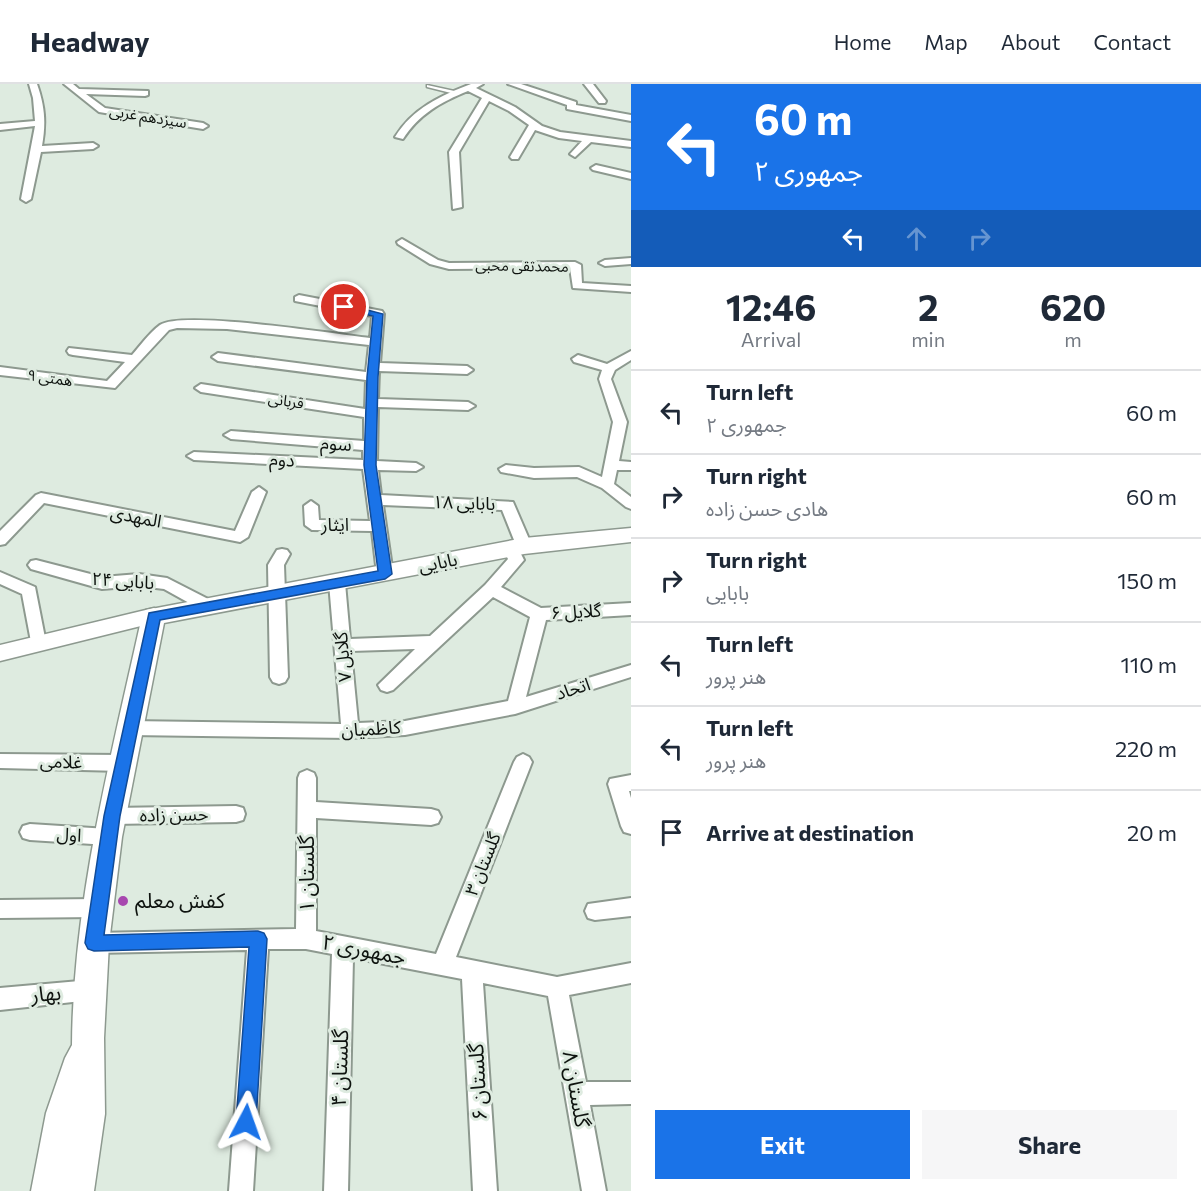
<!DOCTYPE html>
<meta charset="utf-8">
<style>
:root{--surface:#fff;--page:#f6f6f7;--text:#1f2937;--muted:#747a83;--line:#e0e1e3;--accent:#1a73e8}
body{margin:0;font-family:Commissioner,"Noto Sans Arabic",sans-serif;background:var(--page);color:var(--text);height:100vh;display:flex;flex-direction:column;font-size:22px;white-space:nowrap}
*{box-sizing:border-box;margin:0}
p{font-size:20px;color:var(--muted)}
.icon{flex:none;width:33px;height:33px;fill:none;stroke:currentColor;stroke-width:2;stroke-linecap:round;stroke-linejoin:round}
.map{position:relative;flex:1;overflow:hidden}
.details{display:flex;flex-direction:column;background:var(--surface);width:570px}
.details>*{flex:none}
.guide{background:#1a73e8;color:#fff;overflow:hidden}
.pin{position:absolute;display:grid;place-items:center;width:51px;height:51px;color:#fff;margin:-26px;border:3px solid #fff;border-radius:50%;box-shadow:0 2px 6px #0007}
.me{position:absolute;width:66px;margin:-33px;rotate:4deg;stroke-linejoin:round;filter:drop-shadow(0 0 4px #0008)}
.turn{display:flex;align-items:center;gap:21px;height:126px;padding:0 24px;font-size:27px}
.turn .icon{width:78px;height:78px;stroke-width:2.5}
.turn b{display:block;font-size:42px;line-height:51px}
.lanes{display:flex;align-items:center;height:57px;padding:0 24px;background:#0003;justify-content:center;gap:30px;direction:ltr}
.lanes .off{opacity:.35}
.eta{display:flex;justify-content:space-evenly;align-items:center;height:102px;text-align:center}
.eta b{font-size:36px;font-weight:700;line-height:42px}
.action{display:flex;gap:12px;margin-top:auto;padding:12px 24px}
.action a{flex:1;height:69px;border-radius:0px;background:var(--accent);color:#fff;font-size:24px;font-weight:700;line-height:69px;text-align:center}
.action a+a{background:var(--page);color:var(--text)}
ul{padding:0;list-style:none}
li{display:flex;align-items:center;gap:18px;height:84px;padding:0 24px;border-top:2px solid var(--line)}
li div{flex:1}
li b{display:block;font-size:22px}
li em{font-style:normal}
header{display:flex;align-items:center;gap:36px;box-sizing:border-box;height:84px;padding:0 30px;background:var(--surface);border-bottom:2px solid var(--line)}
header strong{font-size:28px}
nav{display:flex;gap:33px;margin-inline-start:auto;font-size:21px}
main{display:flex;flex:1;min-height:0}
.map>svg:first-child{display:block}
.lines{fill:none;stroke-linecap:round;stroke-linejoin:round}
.service-casing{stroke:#8d998f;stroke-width:3}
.minor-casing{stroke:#8d998f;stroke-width:4}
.tertiary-casing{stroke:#8d998f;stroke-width:3}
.secondary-casing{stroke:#8d998f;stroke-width:3}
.service{fill:#fff;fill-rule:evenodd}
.minor{fill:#fff;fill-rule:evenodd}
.tertiary{fill:#fff;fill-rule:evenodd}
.secondary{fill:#fff;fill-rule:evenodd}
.route{fill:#1a73e8;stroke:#114b97;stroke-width:1.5}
.poi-dot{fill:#a747af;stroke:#deebe0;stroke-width:2}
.labels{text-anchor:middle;stroke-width:6;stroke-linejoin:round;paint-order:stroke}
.far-street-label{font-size:15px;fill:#0e130f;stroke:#deebe0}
.street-label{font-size:18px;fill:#0e130f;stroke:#deebe0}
.near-street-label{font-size:21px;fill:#0e130f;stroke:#deebe0}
.near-poi-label{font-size:21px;fill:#0e130f;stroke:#deebe0;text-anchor:start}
</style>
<header>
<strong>Headway</strong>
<nav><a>Home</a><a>Map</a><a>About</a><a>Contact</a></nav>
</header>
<main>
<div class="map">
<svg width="631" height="1107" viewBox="0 0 631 1107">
<rect width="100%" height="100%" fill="#deebe0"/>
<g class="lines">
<defs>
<path id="service" d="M427,1L459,8V9L455,10L427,3Z"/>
<path id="minor" d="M29,0H37C45,23 46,39 42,62L93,59L98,62L93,65L41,68L31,115L26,118L21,115L35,42L0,46V40L35,37L33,14Z
M64,0H73L79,5L148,7V11L145,12L86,10L105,24L203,39L208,42L203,45L99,28Z
M471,0H483L476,4L515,23L542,42L560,48L631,57V63L591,58L575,73L570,70L582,57L559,54L535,46L518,75H512L510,73L529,41L509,27L489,17L459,68L462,123L453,125L449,68L482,14L468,7C441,18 419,30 403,55L395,53C413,24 440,12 471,0Z
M508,0H521L576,18V21L631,31V37L567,25V21Z
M584,0H593L606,17L605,19H599Z
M596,81L631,89V95L593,86L591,84Z
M402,155L438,176L449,179L575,178L581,181L582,199L631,202V208L573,204L570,184L449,185L430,180L398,160L397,158Z
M631,174V180L605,182L599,179L605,176Z
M299,211L382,227L384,230L380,279L467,282L473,286L467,290L379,287L378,315L468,318L475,322L468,326L378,323L377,377L416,379L423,383L416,387L378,386L381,411L513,418L532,462L529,466H519L524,476L501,503L541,524L631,519V531L546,536L526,613L631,581V593L515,630L405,651L350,654L129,651L123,649L120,644L123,639L129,637L341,640L329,499L331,495H343L345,499L350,555L430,552L485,501L508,475L503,465L506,461H516L502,426L383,421L393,490L391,494H379L377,490L372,447L312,446L305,441L304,422L311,417L318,422L319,436L370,437L363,385L194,376L187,372L194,368L363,376V366L231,355L224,351L231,347L364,357V333L201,308L195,304L201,300L365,325L366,296L218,277L212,273L218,269L366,288L369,261L227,245L177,244L169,246L115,304L0,291V283L107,297L125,278L73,271L69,270L67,267L69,264L132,271C140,262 150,248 160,241C182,226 335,250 370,254L372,232L295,217V213ZM493,513L530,533L508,617L405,637L358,639L351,567L415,565L378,601L381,606L387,608L393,606Z
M631,267V276L615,286L611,295L627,338L619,377L631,378V386H617L614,400L631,413V425L626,423L602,404L577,393L534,394L501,388L499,385L506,381L534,384L579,383L602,393L613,338L599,295L602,286L574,278L572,275L578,271L607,280Z
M259,403L266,408L248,453L240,458L44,419L5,460L0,461V447L36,411L41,409L235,447L252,408Z
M282,465L287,466L290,470L284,481L288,593L285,598L279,600L273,598L270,593L268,481L277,466Z
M36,476L102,493L139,490L167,494L212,517L214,521L212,525H200L164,505L139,502L102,505L31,485L28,481L31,477Z
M0,488L35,503L46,559L44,563L38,565L32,563L22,510L0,500Z
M0,670L122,671L128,674L131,679L128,684L122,687L0,684Z
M523,670L529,673L532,678L456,873L557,893L631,879V899L569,911L586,998H631V1020L590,1021L606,1107H582L548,912L483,899L497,1107H473L462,895L353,874L348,1107H324L332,870L306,865H268L253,1107H229L247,866L94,869L87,866L84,859L87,852L94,849L296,845L298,694L300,689L307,686L314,689L316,694V718L431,725L438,727L441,733L438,739L431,741L316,734V847L436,870L514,678L517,673Z
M631,691V707H629L631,714V750L624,748L621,742L608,700L610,695Z
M236,722L243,724L245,730L243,736L236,738L112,740L105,738L102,732L105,726L112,724Z
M30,740L108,745L115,747L118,753L115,759L108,761L30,756L23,754L20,748L23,742Z
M631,814V832L595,836L588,834L585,827L588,820Z
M98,815L105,817L108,824L105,831L98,833L0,834V816Z
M91,896L99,899L102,906L99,913L91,916L0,926V904Z"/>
<path id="tertiary" d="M154,524L161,527L164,532L161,537L0,577V561Z"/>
<path id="secondary" d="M631,444V458L524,470L164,539L122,753L109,859L104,954L105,1030L94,1107H31L46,1029L65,974L72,961C73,816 111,673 142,532L146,526L524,454Z"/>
</defs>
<use href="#service" class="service-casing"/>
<use href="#minor" class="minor-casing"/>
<use href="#tertiary" class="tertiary-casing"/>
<use href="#secondary" class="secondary-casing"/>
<use href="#service" class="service"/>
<use href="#minor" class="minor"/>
<use href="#tertiary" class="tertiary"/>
<use href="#secondary" class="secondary"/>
</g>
<path class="route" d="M344,220L383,230L378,293L376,381L392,490L385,495L160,536L120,732L104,851L258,847L264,849L267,855L256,1038L253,1045L246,1048L239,1045L236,1038L249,863L94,867L88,865L85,859L104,732L149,529L378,487L364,381L367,293L373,232L340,225V221Z"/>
<circle class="poi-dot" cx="123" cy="817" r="6"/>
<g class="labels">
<g class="far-street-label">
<text transform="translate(148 33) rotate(9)" y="5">سیزدهم غربی</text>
<text transform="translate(522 182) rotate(1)" y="5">محمدتقی محبی</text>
<text transform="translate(50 294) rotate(8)" y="5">همتی ۹</text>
<text transform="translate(286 317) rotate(9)" y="5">قربانی</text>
</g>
<g class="street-label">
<text transform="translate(336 360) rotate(4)" y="6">سوم</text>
<text transform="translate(282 376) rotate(3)" y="6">دوم</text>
<text transform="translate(464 419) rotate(2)" y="6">بابایی ۱۸</text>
<text transform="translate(136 433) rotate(11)" y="6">المهدی</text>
<text x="335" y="447">ایثار</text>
<text transform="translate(438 479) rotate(-11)" y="6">بابایی</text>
<text transform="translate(123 497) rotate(4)" y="6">بابایی ۲۴</text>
<text transform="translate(576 528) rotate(-3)" y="6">گلایل ۶</text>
<text transform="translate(343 573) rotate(-95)" y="6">گلایل ۷</text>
<text transform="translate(573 605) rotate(-18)" y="6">اتحاد</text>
<text transform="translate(371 645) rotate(-3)" y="6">کاظمیان</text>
<text transform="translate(61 678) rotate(1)" y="6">غلامی</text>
<text transform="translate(174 731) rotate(-1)" y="6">حسن زاده</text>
<text transform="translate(69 751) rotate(4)" y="6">اول</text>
<text transform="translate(483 780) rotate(-68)" y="6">گلستان ۳</text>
</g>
<g class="near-street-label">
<text transform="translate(307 790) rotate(-90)" y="7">گلستان ۱</text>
<text transform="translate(364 866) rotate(11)" y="7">جمهوری ۲</text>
<text transform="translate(46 910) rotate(-5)" y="7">بهار</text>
<text transform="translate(340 984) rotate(-88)" y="7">گلستان ۴</text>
<text transform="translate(478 998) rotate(-93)" y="7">گلستان ۶</text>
<text transform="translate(576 1005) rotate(80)" y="7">گلستان ۸</text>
</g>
<g class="near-poi-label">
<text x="135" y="824">کفش معلم</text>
</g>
</g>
</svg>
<div class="pin" style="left:344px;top:223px;background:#d93025"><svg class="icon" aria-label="arrive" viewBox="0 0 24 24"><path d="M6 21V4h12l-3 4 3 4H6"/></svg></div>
<svg class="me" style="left:246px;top:1038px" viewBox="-20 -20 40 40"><path d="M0-17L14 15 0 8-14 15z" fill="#1a73e8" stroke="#fff" stroke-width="4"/></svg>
</div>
<section class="details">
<div class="guide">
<div class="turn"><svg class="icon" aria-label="left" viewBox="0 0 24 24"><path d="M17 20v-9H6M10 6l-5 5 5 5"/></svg><div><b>60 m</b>جمهوری ۲</div></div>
<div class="lanes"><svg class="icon" aria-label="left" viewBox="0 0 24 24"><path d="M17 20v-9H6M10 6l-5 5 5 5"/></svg><svg class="icon off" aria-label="ahead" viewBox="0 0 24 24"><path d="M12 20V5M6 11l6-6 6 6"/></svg><svg class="icon off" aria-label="right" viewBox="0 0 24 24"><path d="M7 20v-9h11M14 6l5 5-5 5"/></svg></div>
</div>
<div class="eta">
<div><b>12:46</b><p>Arrival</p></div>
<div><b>2</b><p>min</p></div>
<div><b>620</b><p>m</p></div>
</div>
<ul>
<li><svg class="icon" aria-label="left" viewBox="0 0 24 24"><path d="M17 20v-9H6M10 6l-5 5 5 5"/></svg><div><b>Turn left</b><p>جمهوری ۲</p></div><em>60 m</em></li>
<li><svg class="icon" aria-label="right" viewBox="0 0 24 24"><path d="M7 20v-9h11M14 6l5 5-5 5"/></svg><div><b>Turn right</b><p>هادی حسن زاده</p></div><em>60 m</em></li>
<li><svg class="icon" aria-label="right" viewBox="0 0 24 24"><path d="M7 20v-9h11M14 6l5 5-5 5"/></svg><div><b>Turn right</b><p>بابایی</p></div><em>150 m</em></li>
<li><svg class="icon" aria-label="left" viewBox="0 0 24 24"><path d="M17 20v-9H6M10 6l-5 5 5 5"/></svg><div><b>Turn left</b><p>هنر پرور</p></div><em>110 m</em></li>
<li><svg class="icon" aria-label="left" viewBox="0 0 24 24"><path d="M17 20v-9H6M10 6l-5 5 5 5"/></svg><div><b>Turn left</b><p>هنر پرور</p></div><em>220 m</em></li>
<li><svg class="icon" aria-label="arrive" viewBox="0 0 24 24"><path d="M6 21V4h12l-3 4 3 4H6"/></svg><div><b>Arrive at destination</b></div><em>20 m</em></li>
</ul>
<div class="action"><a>Exit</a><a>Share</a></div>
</section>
</main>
